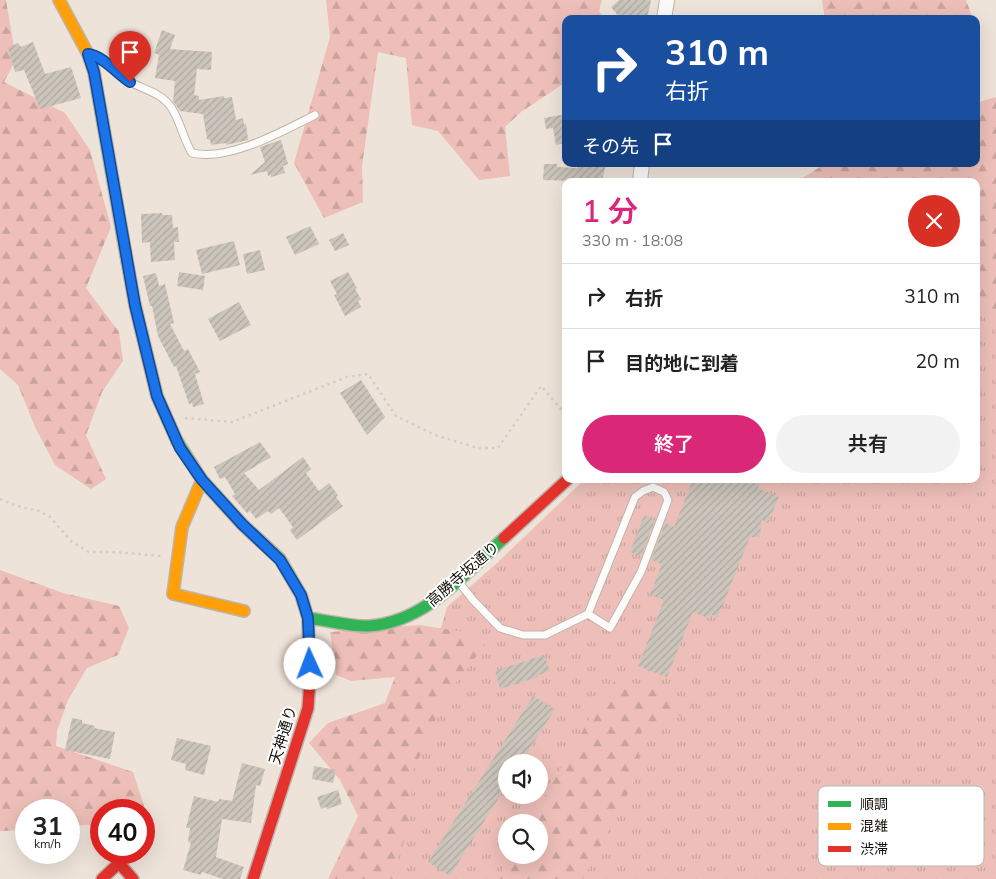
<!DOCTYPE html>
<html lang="ja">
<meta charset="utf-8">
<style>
:root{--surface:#fff;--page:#f2f2f2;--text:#222;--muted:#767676;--line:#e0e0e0;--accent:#db2777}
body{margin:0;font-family:Mulish,"Noto Sans JP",sans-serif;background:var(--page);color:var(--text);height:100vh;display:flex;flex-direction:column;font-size:19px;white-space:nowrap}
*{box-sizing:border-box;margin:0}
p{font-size:16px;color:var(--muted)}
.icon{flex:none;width:28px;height:28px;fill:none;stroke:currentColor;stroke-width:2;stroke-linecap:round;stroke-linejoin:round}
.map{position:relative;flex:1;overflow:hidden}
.panel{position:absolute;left:562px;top:178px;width:418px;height:305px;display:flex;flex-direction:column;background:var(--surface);border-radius:10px;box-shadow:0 5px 20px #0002}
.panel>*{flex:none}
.hud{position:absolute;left:562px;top:15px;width:418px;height:152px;border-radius:10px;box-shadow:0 5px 20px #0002;background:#1a4fa0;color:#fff;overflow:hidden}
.tools{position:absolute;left:498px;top:754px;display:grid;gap:10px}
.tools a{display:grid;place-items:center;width:50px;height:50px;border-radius:50%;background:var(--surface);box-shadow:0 5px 20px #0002;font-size:25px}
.speed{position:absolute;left:15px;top:799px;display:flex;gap:10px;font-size:25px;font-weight:700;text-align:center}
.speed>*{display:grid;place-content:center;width:65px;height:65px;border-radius:50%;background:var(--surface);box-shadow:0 5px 20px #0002;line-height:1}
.speed small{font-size:12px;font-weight:400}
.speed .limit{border:8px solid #d22;background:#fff;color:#111}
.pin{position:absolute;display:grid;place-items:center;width:42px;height:42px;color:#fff;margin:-51px -21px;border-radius:50% 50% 50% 0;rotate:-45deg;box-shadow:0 0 5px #0007}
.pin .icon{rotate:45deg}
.me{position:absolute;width:55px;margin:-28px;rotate:358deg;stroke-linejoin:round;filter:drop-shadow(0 0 4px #0008)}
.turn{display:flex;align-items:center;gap:18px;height:105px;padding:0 20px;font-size:22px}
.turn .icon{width:65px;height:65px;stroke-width:2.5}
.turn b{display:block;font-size:35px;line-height:42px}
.then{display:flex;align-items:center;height:48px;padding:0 20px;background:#0003;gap:10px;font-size:19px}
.round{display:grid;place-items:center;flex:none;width:52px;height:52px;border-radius:26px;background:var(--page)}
.headline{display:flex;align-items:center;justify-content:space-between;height:85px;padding:0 20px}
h1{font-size:30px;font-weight:600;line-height:38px;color:var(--accent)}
.cta{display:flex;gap:10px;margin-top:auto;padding:10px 20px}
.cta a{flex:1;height:58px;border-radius:30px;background:var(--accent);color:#fff;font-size:20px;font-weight:600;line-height:58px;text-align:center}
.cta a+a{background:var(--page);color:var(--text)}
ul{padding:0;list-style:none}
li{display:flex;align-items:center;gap:15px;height:65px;padding:0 20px;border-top:1px solid var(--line)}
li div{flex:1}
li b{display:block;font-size:19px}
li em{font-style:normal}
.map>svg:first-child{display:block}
.grass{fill:url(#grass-tufts);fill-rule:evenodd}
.forest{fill:url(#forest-firs)}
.building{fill:url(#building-hatch)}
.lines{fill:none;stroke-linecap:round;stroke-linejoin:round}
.lane-casing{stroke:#bdb5ad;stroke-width:9}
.street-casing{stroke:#bdb5ad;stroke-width:16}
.fast-casing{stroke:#bdb5ad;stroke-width:14}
.slow-casing{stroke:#bdb5ad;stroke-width:14}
.jam-casing{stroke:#bdb5ad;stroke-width:14}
.path{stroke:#d0cdca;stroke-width:2.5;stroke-dasharray:2.5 4;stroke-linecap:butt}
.lane{stroke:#fcfbf9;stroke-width:7}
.street{stroke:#fcfbf9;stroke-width:14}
.fast{stroke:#30b455;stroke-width:11}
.slow{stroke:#ff9f0a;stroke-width:11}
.jam{stroke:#e5322d;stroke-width:11}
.route-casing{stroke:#114b97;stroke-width:12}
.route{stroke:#1a73e8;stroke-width:9}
.labels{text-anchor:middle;stroke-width:4;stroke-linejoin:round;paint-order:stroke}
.street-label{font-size:15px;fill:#150f09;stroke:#fff}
.key{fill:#fff;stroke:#b9b7b5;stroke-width:1}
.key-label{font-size:14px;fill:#150f09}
</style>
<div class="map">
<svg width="996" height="879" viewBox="0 0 996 879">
<defs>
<pattern id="grass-tufts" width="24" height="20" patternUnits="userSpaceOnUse" patternTransform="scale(1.25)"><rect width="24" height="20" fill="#edbfb8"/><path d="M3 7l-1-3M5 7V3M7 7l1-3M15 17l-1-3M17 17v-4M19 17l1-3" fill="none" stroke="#caa39d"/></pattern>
<pattern id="forest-firs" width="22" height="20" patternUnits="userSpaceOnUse" patternTransform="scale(1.25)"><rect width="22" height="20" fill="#edbfb8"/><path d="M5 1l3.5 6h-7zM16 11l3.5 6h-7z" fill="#caa39d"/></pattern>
<pattern id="building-hatch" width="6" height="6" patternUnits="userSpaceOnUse" patternTransform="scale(1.25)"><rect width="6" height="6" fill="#ccc5bc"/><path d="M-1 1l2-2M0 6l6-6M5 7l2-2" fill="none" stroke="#aea8a0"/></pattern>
</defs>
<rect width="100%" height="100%" fill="#eee3d9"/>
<path class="grass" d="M996,309V879H370L447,607L497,563L585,479H976V312ZM506,762H539V795H506ZM506,822H539V855H506Z"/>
<path class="forest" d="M0,0H6L16,59L4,82L65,113L90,150L111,227L86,288L119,332L123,361L102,392L86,435L106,479L91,489L55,465L35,427L18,385L0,369Z
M326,0H602L599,11L605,19H566V82L521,112L505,127L510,176L479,180L438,131L412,125L406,58L378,52L362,166L363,202L324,218L294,163L330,37Z
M822,0H966L973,19H825Z
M996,97V309L976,313V181H798L825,164H976V103Z
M0,570L63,593L119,606L129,628L118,655L87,668L68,700L57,731L56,746L133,772L146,812L144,813V810H101V824L69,826V810H26V830L0,831Z
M420,625L464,632L485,645L446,695L413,772L408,832L395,864L399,879H328L358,816L340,780L309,743L328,723L385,703L395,677L351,681L336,675L330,632Z
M617,678L694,704L685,715L663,718L642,728L636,778L583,879H498L511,855H539V822H530L602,697Z"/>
<path class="building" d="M619,0H651L647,19H621L611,7Z
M162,30L175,35L170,49L212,52L211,70L197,69L194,95L199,96V100L224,96V98L232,97L236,120L243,118L244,125L246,124L248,140L226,145V143L211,145L210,140L207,139L203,114L180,111L173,101L175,81L155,78L159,55L154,53Z
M33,42L45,74L71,67L81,98L40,109L24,70L15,72L8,48L18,43L21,47Z
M566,114V143L556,145L553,128L546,129L544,118Z
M281,140L288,164L283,166L285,173L271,177V175L268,176L267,171L250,175L265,162L260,147Z
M544,164H557V167L577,168L578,164H606L602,181H574L543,180Z
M162,213V215H172L173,228L178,227L179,242H174L175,260L151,262L150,242L142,243L141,214Z
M310,226L319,244L295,255L286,237Z
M343,233L349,245L335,251L329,240Z
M234,241L240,265L202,274L196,250Z
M260,250L265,270L247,274L243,254Z
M179,272L205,276L203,290L177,286Z
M348,272L357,288L355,289L361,299L358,301L361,307L345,316L334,295L337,294L330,281Z
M156,273L159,286L165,284L174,323L170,324L184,351L188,349L200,372L195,374L204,404L193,407L192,403L189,404L176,366L174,367L158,336L152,306H150L143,276Z
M239,302L251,325L220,341L208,319Z
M361,380L385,417L367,435L340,393Z
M260,442L271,457L244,473L259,490L303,457L311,469L306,473L319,491L329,483L338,495L336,497L343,506L297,540L290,530L293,527L279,508L271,514L268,511L256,519L250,511L247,513L232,496L235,494L225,477L220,479L214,467Z
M693,479H761L758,488L779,497L768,523L761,520L760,537H750L718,617L710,614L708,618L693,612L667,677L638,666L664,600L650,595L662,564L651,560L665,523L674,527Z
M644,515L655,520L641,556L630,552Z
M544,655L550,671L538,675V677L500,689L495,671Z
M533,696L555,709L521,762H506V786L450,876L428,862Z
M72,718L82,720V723L95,726L94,728L115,732L110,759L65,750Z
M177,738L211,746L204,775L185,770L186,764L171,760Z
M242,763L265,769L260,786L256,785L251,823L222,819L216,857L244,867L240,879H223L202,872L201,875L183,870L191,843L188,842L190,828H186L194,796L218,802L219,799L232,801Z
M314,766L336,770L333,783L312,779Z
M338,790L342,804L327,809L326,807L321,809L317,797Z"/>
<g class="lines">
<defs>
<path id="lane" d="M91,54C104,57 111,69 122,77C138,89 159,90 171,107C181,122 183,139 192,153C228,162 283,131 315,115
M458,581L473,600L500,628L523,635H545L588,614L610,628L641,572L668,500L664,492L653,487L643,491L635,497L588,614"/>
<path id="street" d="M664,19L667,0
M640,181L642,164"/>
<path id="fast" d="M177,441L202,480L242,524L280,559L301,595L308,618L310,679
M308,618C325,620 353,627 369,626C426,622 464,574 504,538"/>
<path id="slow" d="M59,0L88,54L94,72L126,255
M202,480L182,527L173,594L244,611"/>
<path id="jam" d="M126,255L135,305L157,396L177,441
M504,538L568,479
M102,879L119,863L133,879
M253,879L308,708L310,679"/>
</defs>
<use href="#lane" class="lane-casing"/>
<use href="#street" class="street-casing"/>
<use href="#fast" class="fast-casing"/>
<use href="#slow" class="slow-casing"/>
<use href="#jam" class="jam-casing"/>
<path class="path" d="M185,418L232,422L347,377L368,374L396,416L435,435L478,448H498L541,386L566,415
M0,499L14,505L39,511L50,517L72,542L89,552H113L161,556"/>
<use href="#lane" class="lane"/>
<use href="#street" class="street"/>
<use href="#fast" class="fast"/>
<use href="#slow" class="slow"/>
<use href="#jam" class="jam"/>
</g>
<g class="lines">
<defs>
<path id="route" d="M130,82C116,73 105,57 88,54L94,72L135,305L157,396L180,448L202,480L242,524L280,560L301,595L308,618L310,664"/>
</defs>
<use href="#route" class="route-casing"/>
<use href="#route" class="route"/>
</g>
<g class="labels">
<g class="street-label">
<text transform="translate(463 574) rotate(-41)" y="5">高勝寺坂通り</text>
<text transform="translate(283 735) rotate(-73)" y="5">天神通り</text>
</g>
</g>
<rect x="818" y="786" width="166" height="80" rx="8" class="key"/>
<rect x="828" y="801" width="23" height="6" fill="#30b455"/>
<rect x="828" y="823" width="23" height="7" fill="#ff9f0a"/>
<rect x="828" y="846" width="23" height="6" fill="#e5322d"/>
<g class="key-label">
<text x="860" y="809">順調</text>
<text x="860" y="831">混雑</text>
<text x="860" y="854">渋滞</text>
</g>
</svg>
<div class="tools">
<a><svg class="icon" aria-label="sound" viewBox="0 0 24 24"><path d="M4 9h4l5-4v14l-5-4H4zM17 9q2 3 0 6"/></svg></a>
<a><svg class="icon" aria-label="search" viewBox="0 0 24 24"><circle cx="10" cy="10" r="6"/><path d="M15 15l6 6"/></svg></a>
</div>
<div class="speed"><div>31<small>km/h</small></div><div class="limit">40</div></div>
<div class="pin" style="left:130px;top:82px;background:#d93025"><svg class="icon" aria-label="arrive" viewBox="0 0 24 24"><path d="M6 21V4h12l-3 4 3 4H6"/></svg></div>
<svg class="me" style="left:310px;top:664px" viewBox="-20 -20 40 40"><circle r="19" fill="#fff"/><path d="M0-13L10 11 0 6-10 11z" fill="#1a73e8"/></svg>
<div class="hud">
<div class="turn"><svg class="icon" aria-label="right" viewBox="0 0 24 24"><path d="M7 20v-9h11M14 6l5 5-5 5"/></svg><div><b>310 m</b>右折</div></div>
<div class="then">その先<svg class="icon" aria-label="arrive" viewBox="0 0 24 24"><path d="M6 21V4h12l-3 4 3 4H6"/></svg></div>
</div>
<section class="panel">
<div class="headline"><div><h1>1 分</h1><p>330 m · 18:08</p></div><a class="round" style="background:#d93025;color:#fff"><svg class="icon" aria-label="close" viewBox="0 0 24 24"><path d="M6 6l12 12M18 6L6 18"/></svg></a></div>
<ul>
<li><svg class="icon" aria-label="right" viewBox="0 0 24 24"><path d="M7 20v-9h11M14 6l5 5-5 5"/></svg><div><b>右折</b></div><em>310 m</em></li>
<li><svg class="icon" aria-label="arrive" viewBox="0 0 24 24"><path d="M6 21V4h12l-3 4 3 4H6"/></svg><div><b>目的地に到着</b></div><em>20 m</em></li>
</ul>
<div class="cta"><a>終了</a><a>共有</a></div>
</section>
</div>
